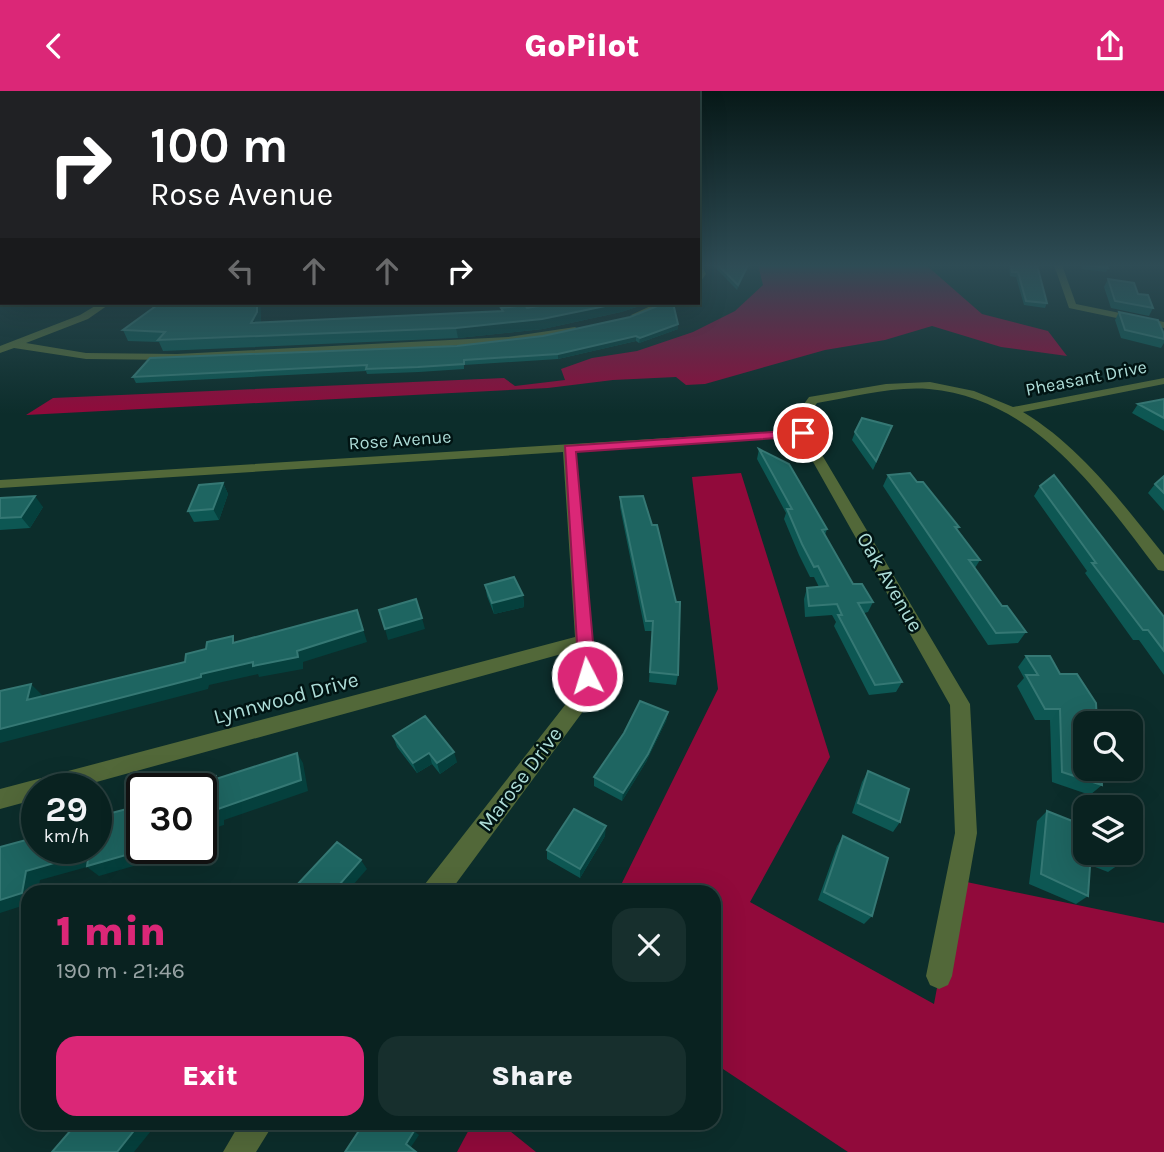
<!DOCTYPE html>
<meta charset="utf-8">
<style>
:root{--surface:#092220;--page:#172f2d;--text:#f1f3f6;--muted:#99a4a5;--line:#293f3e;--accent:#db2777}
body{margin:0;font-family:Karla,sans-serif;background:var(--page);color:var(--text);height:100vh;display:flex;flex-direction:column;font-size:26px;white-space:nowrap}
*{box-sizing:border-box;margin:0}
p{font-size:23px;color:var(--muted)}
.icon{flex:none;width:38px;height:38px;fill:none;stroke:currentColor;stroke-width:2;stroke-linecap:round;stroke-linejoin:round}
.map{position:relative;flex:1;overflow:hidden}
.panel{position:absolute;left:21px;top:794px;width:700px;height:245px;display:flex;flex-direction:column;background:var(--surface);border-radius:21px;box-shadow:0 7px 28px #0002,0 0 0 2px var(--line)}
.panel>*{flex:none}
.banner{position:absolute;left:0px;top:0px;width:700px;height:214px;box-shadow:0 7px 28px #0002,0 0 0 2px var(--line);background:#202124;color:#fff;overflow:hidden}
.fabs{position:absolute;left:1073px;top:620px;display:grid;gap:14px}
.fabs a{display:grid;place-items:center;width:70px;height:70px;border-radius:14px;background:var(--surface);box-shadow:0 7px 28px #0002,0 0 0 2px var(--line);font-size:35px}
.speed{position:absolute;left:21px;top:682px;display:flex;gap:14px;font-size:35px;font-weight:700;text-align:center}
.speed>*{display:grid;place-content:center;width:91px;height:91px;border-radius:50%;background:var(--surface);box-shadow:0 7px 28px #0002,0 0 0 2px var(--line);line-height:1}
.speed small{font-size:18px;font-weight:400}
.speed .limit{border:4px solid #111;border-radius:10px;background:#fff;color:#111}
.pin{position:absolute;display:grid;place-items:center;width:60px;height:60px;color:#fff;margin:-30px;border:4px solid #fff;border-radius:50%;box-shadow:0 2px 7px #0007}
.me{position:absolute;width:77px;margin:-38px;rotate:355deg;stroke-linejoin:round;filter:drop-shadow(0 0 5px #0008)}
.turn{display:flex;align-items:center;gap:24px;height:147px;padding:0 35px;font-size:32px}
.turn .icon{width:91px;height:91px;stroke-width:2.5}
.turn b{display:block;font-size:49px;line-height:60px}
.lanes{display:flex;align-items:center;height:66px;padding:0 35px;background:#0003;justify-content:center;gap:35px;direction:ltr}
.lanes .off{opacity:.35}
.round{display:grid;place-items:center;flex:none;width:74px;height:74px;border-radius:21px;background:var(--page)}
.head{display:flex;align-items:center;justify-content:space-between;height:119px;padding:0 35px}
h1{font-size:42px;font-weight:800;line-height:52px;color:var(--accent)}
.primary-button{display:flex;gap:14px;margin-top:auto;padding:14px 35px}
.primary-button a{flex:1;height:80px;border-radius:21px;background:var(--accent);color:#fff;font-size:28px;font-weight:800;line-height:80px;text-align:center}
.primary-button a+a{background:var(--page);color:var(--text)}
header{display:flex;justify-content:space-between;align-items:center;height:91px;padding:0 35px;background:var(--accent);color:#fff;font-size:32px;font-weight:800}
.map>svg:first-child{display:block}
.forest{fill:#910a3b}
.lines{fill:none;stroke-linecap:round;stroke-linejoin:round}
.street{fill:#526839;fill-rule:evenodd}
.secondary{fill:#6a8c3f;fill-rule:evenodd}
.wall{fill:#0d5753}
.shaded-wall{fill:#05403d}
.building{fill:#1e6561;stroke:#357874;stroke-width:2}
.route{fill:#db2777;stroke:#8e194d;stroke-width:2}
.labels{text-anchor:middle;stroke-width:5;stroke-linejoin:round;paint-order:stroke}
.far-street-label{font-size:18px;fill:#aeddd8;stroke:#011413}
.street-label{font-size:21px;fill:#aeddd8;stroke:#011413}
</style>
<header><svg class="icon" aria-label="back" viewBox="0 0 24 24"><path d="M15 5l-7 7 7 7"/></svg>GoPilot<svg class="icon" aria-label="share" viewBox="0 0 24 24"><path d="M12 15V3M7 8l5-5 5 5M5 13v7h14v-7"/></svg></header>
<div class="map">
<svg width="1164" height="1061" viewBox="0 0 1164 1061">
<rect width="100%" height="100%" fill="#0c2d2b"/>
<path class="forest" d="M758,174H926L982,223L1048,240L1067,265L1001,256L932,235L885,249L825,259L705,293L686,294L676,286L613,289L548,297L26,324L53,307L504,287L515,295L565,289L561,278L592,267L637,260L693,241L735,220L763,194Z
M741,382L830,666L750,811L934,913L957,789L1164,832V1061H848L714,972V802H617L718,598L692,386Z
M472,1033H501L536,1061H457Z"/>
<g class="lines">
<path class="street" d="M698,174H702L706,183L698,194Z
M1054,174H1062L1076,213L1164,231V237L1069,217Z
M0,176H2V182H0Z
M100,212H111L88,228L26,252L86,262L177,263L508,246L575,236L580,239L575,242L508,252L177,269L86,268L14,257L0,262V255L80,224Z
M657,212H670L640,226L631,224Z
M1164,287V293L1023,321C1081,356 1122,412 1164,464V480L1158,479C1098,401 1036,308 929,298C892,295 854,306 817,312L808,324L809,342L970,613L977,742L952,885L948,894L939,898L930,894L926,885L955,742L950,614L799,346L576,360L596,585L584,619L449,802H422L425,793L569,609L578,585L576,559L71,698H37V708L0,718V698L575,546L563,361L0,397V389L796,339V324L809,306L886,293L930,291L974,300L1013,316Z
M240,1032H274L256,1061H223Z"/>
<path class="secondary" d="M0,196H2V202H0Z"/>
</g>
<path class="wall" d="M713,174H749L737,199Z
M1006,174H1037L1047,212L1045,217L1024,214L1016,186L1010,185L1009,175Z
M1081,174H1107L1108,177L1106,181L1082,178Z
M1108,188L1138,203L1153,217L1149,225L1111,217L1104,196Z
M160,212H260L261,232L501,220V217H527L559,212H649L621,221L543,238L458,247L163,260L159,251L128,250L123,239Z
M1119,221L1164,243V252L1161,257L1121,247L1115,229Z
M678,238L639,252L636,250L558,268L464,274V278L419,281L367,283L366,280L136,292L133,286L457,255Z
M1164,308V340L1132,322L1138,313Z
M855,341L889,343L873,379L852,349Z
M759,358L827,438L825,444L853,493L873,511L868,521L864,522L902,591L896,601L869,604L834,535L836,531L832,524L805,526L804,508L807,497L819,496L814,486H810L799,464L784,428L786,422L757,368Z
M888,384L917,391L959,436L958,439L980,469L975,477L1002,515L1026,541L1018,552L988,554L883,395Z
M1164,385V420L1148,402L1155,393Z
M223,392L228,403L219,429L194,431L188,420Z
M1040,395L1164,526V584L1139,549H1133L1085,482L1087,480L1034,405Z
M620,406L678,584L676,594L649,591L652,540H645L620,416Z
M0,407L43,416L30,437L0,439Z
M485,494L523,504L524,516L494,523L487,505Z
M1026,565H1050L1102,694L1090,704L1052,691L1050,629H1035L1017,595L1024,587L1018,576Z
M668,621L666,630L646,671L622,710L594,695V686Z
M393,645L457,671L440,683L432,673L417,682L397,656Z
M868,680L900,731L893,741L852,722L862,691Z
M1047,720L1085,761H1121V772L1108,781L1090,774L1088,805L1076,813L1029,793L1037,730Z
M605,745L580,787L547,768V759Z
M843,745L872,825L864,833L818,809L837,755Z"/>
<path class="shaded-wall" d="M748,174H749L737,199L738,194Z
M257,212H260L261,232H251Z
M620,212H649L621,221L543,238L458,247L456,237Z
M678,233V238L639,252L640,247Z
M636,245V250L558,268V263Z
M223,392L228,403L219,429L213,418Z
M35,405L43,416L30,437L21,426Z
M523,504L524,516L494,523L492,512Z
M357,519L367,551L303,571V578L259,586L258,583L209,594L208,598L0,652V638L201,583L297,560Z
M422,527L425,538L388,549L385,538Z
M31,593L42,604L38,620L27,609Z
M668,621L666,630L646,671L622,710L623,702Z
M454,661L457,671L440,683L437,672Z
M297,662L303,672L308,700L224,729V734L201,741V728Z
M429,662L432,673L417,682L413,672Z
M606,735L605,745L580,787V778Z
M142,746V758H144L139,759L137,774L99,785L87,776L40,789L38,802H28V813L0,822V809L26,780Z
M361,769L367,778L346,802H332Z
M140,1032H152L155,1035L134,1061H117Z
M404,1032L419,1044L411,1056L418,1061H416L406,1053Z"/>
<path class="building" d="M718,174H748L738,194Z
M1011,174H1037L1047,212L1026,210L1018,181H1012Z
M1085,174H1107L1108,177Z
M1108,188L1134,192L1138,203L1148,204L1153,217L1115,210Z
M160,212H257V221L251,232L503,220L501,217L525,214L527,217L559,212H620L542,228L456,237L158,249L165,241L123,239Z
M665,212H673L678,233L640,247L636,245L558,263L464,269V273L418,276L366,278L367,274L133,286L150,267L457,255L543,245L630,226Z
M1119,221L1158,229L1164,243V248L1125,239Z
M1164,308V327L1138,313Z
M862,327L892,335L876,370L855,341Z
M759,358L789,373L827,438L822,439L853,493H862L873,511L858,512L902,591L875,594L838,524H842L837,513L809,515L807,497L828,495L818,475L814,476L802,453L787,418H792Z
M910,382L917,391H923L959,436H955L980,469H969L1002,515H1007L1026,541L996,542L888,384Z
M1054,384L1164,526V560L1148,539H1143L1092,472H1096L1040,395Z
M1164,385V402L1155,393Z
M223,392L213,418L188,420L199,394Z
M35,405L21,426L0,427V407Z
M643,405L652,434H657L676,511H680L678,584L650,581L653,530H646L620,406Z
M514,486L523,504L492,512L485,494Z
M416,508L422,527L385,538L379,519Z
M357,519L363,539L297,560L298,566L253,575V571L201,583V586L0,638V600L31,593L27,609L185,571L186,563L206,558L207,551L233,545V552Z
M1026,565H1050L1060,583H1077L1096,612L1097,632H1085V677H1101L1102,694L1062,681L1060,618H1045L1026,584H1038Z
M640,610L668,621L648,663L623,702L594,686L624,642Z
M425,625L454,661L437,672L429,662L413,672L393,645Z
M297,662L301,689L215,719V724L201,728V698H168L216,685V688Z
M868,680L909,698L900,731L858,712Z
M142,714V746L128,750L126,764L87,775L89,762L26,780L22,802L0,809V756L37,746V758H96V726Z
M574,718L606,735L580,778L547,759Z
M1047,720L1085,735V761H1091L1088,805L1041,783Z
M843,745L888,767L872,825L824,801Z
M337,751L361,769L332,802H307L297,794Z
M1095,761H1121V772Z
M533,794L545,802H527Z
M77,1032H140L117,1061H52Z
M364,1032H404L414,1040L406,1053L416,1061H345Z"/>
<linearGradient id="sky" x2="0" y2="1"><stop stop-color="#071918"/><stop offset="0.54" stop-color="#2e4c55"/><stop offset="1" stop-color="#2e4c55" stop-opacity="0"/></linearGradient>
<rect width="1164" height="323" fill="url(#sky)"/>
<path class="route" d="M803,339L809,342L807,345L576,361L596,585L593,590H581L579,585L565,355Z"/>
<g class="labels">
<g class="far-street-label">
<text transform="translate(1086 287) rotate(-11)" y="6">Pheasant Drive</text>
<text transform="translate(400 349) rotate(-4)" y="6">Rose Avenue</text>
</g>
<g class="street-label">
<text transform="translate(890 491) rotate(60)" y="7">Oak Avenue</text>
<text transform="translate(286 607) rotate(-15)" y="7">Lynnwood Drive</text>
<text transform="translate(520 688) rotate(-53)" y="7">Marose Drive</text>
</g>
</g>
</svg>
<div class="fabs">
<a><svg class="icon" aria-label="search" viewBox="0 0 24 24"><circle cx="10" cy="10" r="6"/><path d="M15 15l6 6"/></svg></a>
<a><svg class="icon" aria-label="layers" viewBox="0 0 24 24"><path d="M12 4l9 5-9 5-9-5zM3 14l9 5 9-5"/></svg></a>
</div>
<div class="speed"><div>29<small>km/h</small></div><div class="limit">30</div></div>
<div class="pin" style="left:803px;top:342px;background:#d93025"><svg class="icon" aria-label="arrive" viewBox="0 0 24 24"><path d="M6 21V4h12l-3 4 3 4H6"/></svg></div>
<svg class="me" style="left:587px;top:585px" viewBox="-20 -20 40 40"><circle r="17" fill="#db2777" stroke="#fff" stroke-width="3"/><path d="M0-11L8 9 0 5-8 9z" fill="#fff"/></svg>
<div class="banner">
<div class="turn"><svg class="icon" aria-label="right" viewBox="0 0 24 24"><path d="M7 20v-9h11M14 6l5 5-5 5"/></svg><div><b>100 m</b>Rose Avenue</div></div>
<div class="lanes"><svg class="icon off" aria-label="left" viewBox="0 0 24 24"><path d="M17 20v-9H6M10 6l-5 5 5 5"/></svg><svg class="icon off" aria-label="ahead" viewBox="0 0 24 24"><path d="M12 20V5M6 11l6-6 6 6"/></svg><svg class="icon off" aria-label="ahead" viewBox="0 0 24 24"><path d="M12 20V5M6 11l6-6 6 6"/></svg><svg class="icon" aria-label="right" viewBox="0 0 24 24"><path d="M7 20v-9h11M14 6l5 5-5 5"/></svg></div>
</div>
<section class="panel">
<div class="head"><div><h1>1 min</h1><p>190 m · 21:46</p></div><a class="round"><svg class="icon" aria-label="close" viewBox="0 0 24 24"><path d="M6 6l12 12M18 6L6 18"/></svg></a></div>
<div class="primary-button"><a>Exit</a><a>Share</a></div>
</section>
</div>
